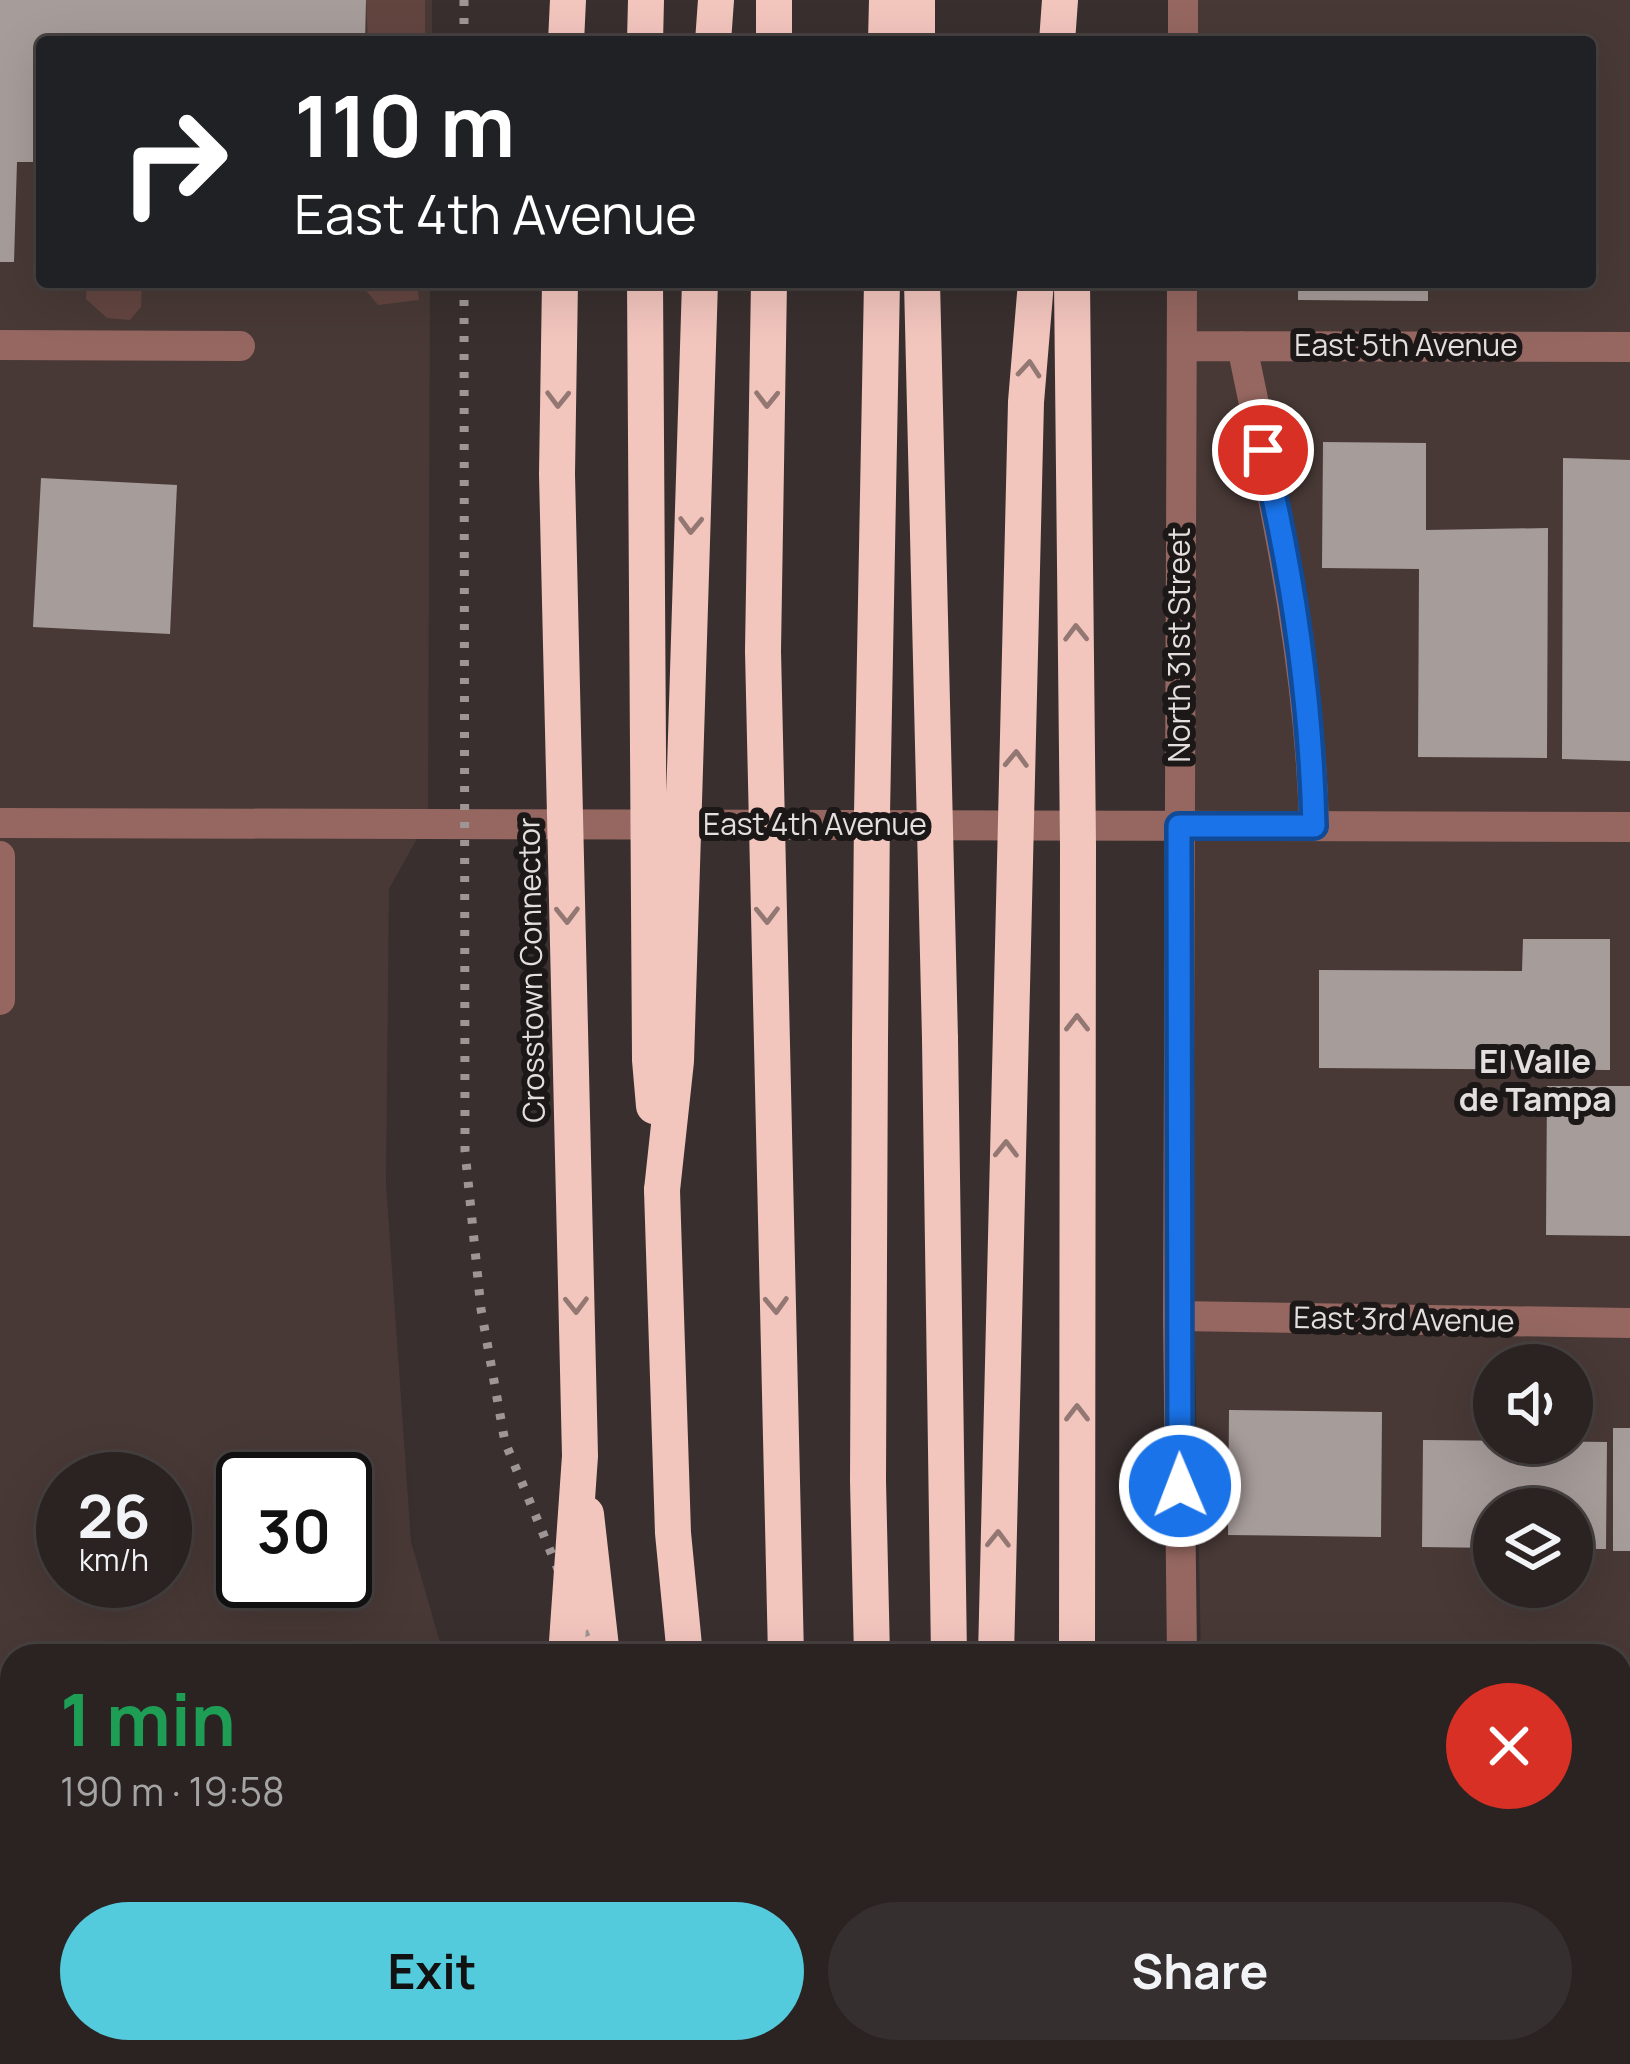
<!DOCTYPE html>
<meta charset="utf-8">
<style>
:root{--surface:#2a2322;--page:#362f2f;--text:#f1f3f6;--muted:#a5a4a5;--line:#464040;--accent:#54cadd}
body{margin:0;font-family:Manrope,sans-serif;background:var(--page);color:var(--text);height:100vh;display:flex;flex-direction:column;font-size:45px;white-space:nowrap}
*{box-sizing:border-box;margin:0}
p{font-size:39px;color:var(--muted)}
.icon{flex:none;width:66px;height:66px;fill:none;stroke:currentColor;stroke-width:2;stroke-linecap:round;stroke-linejoin:round}
.map{position:relative;flex:1;overflow:hidden}
.side{position:absolute;left:0px;top:1644px;width:1632px;height:420px;display:flex;flex-direction:column;background:var(--surface);border-radius:36px 36px 0 0;box-shadow:0 12px 48px #0002,0 0 0 3px var(--line)}
.side>*{flex:none}
.hud{position:absolute;left:36px;top:36px;width:1560px;height:252px;border-radius:12px;box-shadow:0 12px 48px #0002,0 0 0 3px var(--line);background:#202124;color:#fff;overflow:hidden}
.buttons{position:absolute;left:1473px;top:1344px;display:grid;gap:24px}
.buttons a{display:grid;place-items:center;width:120px;height:120px;border-radius:50%;background:var(--surface);box-shadow:0 12px 48px #0002,0 0 0 3px var(--line);font-size:60px}
.speed{position:absolute;left:36px;top:1452px;display:flex;gap:24px;font-size:60px;font-weight:700;text-align:center}
.speed>*{display:grid;place-content:center;width:156px;height:156px;border-radius:50%;background:var(--surface);box-shadow:0 12px 48px #0002,0 0 0 3px var(--line);line-height:1}
.speed small{font-size:30px;font-weight:400}
.speed .limit{border:6px solid #111;border-radius:18px;background:#fff;color:#111}
.pin{position:absolute;display:grid;place-items:center;width:102px;height:102px;color:#fff;margin:-51px;border:6px solid #fff;border-radius:50%;box-shadow:0 3px 12px #0007}
.me{position:absolute;width:132px;margin:-66px;rotate:359deg;stroke-linejoin:round;filter:drop-shadow(0 0 9px #0008)}
.turn{display:flex;align-items:center;gap:42px;height:252px;padding:0 60px;font-size:54px}
.turn .icon{width:156px;height:156px;stroke-width:2.5}
.turn b{display:block;font-size:84px;line-height:102px}
.round{display:grid;place-items:center;flex:none;width:126px;height:126px;border-radius:63px;background:var(--page)}
.head{display:flex;align-items:center;justify-content:space-between;height:204px;padding:0 60px}
h1{font-size:72px;font-weight:700;line-height:90px;color:#1e9e55}
.primary-button{display:flex;gap:24px;margin-top:auto;padding:24px 60px}
.primary-button a{flex:1;height:138px;border-radius:72px;background:var(--accent);color:#111;font-size:48px;font-weight:700;line-height:138px;text-align:center}
.primary-button a+a{background:var(--page);color:var(--text)}
.map>svg:first-child{display:block}
.built{fill:#483936;fill-rule:evenodd}
.green{fill:#634540}
.building{fill:#a69c9a}
.lines{fill:none;stroke-linecap:round;stroke-linejoin:round}
.path{stroke:#908887;stroke-width:8;stroke-dasharray:12 6;stroke-linecap:butt}
.minor{stroke:#956760;stroke-width:30}
.highway{stroke:#f2c5bd;stroke-width:36}
.rail{stroke:#9d9695;stroke-width:9;stroke-dasharray:6 12;stroke-linecap:butt}
.highway-bridge{stroke:#f2c5bd;stroke-width:36}
.oneway{stroke:#927773}
.route-casing{stroke:#114b97;stroke-width:30}
.route{stroke:#1a73e8;stroke-width:21}
.labels{text-anchor:middle;stroke-width:12;stroke-linejoin:round;paint-order:stroke}
.street-label{font-size:30px;fill:#e4dedd;stroke:#1c1818}
.neighbourhood-label{font-size:33px;font-weight:bold;fill:#e4dedd;stroke:#1c1818}
</style>
<div class="map">
<svg width="1630" height="2064" viewBox="0 0 1630 2064">
<rect width="100%" height="100%" fill="#382f2e"/>
<path class="built" d="M0,0H432V42H42V282H430L428,819L389,889L386,1183L411,1542L444,1656H12V2052H505V2064H0ZM63,1479H165V1581H63ZM243,1479H345V1581H243Z
M1192,0H1630V1792L1620,1791V1656H1201L1181,653L1185,282H1590V42H1190ZM1494,1365H1572V1443H1494ZM1494,1509H1572V1587H1494Z
M1620,1818H1630V2064H1185V2052H1620Z"/>
<path class="green" d="M366,0H425V42H368Z
M87,282H142L141,307L130,320L107,318L86,299Z
M359,282H417L419,300L378,305Z"/>
<path class="building" d="M0,0H366L365,42H42V162H17L14,262H0Z
M1298,282H1428V301L1298,300Z
M1323,442L1426,443V530L1548,528L1547,758L1418,757L1419,569L1322,568Z
M1563,458L1630,460V761L1562,759Z
M41,478L177,485L170,634L33,627Z
M1523,939H1610V1070L1319,1068V970L1522,971Z
M1547,1086H1630V1236L1546,1235Z
M1229,1410L1382,1412L1381,1537L1228,1535Z
M1613,1428H1630V1551H1613Z
M1423,1440L1607,1442L1606,1549H1572V1509H1494V1548L1422,1547Z
M1221,2052H1375V2064H1221Z"/>
<g class="lines">
<path class="path" d="M490,2052L492,2064"/>
<path class="minor" d="M1183,42V0
M0,345L240,346
M1182,346L1630,347
M1242,346C1275,506 1310,662 1314,826
M0,823L1630,827
M0,856V1000
M1178,1316L1630,1323
M1182,1656L1178,1316L1182,282
M1620,1808L1630,1809
M1181,2064V2052"/>
<path class="highway" d="M917,0V42
M566,42L568,0
M645,42L646,0
M713,42L716,0
M774,42V0
M886,42L887,0
M1057,42L1060,0
M872,814L882,282
M940,1039L949,1656
M870,1040L868,1481L872,1656
M662,1190L673,1533L685,1656
M586,1514L602,1656
M570,2052L571,2064
M636,2052L637,2064
M720,2052L721,2064
M813,2052V2064
M893,2052L894,2064
M972,2052L974,2064
M1074,2064L1075,2052"/>
<path class="rail" d="M464,0V42
M464,282L465,1151L481,1309L505,1442L594,1656
M942,2052L957,2064"/>
<path class="highway-bridge" d="M560,282L557,474L580,1456L566,1656
M645,282L650,1060L654,1106
M769,282L763,651L786,1656
M922,282L940,1039
M1072,282L1078,846L1077,1656
M870,1040L872,814
M662,1190L676,1061L700,282
M996,1656L1026,402L1036,282"/>
</g>
<defs><path id="oneway-chevron" d="M-2-3.5L2.5 0L-2 3.5" fill="none" stroke-width="1.6" stroke-linecap="round" stroke-linejoin="round" transform="scale(3)"/></defs>
<g class="oneway">
<use href="#oneway-chevron" transform="translate(1029 369) rotate(-85)"/>
<use href="#oneway-chevron" transform="translate(558 399) rotate(91)"/>
<use href="#oneway-chevron" transform="translate(767 399) rotate(91)"/>
<use href="#oneway-chevron" transform="translate(691 525) rotate(92)"/>
<use href="#oneway-chevron" transform="translate(1076 633) rotate(-91)"/>
<use href="#oneway-chevron" transform="translate(1016 759) rotate(-88)"/>
<use href="#oneway-chevron" transform="translate(567 915) rotate(89)"/>
<use href="#oneway-chevron" transform="translate(767 915) rotate(89)"/>
<use href="#oneway-chevron" transform="translate(1077 1023) rotate(-90)"/>
<use href="#oneway-chevron" transform="translate(1006 1149) rotate(-89)"/>
<use href="#oneway-chevron" transform="translate(576 1305) rotate(89)"/>
<use href="#oneway-chevron" transform="translate(776 1305) rotate(88)"/>
<use href="#oneway-chevron" transform="translate(1077 1413) rotate(-90)"/>
<use href="#oneway-chevron" transform="translate(998 1539) rotate(-89)"/>
</g>
<g class="lines">
<defs>
<path id="route" d="M1180,1486L1179,826H1314C1311,699 1293,574 1263,450"/>
</defs>
<use href="#route" class="route-casing"/>
<use href="#route" class="route"/>
</g>
<g class="labels">
<g class="street-label">
<text x="1406" y="356">East 5th Avenue</text>
<text transform="translate(1180 645) rotate(-90)" y="10">North 31st Street</text>
<text x="815" y="835">East 4th Avenue</text>
<text transform="translate(532 970) rotate(-91)" y="10">Crosstown Connector</text>
<text transform="translate(1404 1320) rotate(1)" y="10">East 3rd Avenue</text>
</g>
<g class="neighbourhood-label">
<text x="1535" y="1073">El Valle<tspan x="1535" dy="38">de Tampa</tspan></text>
</g>
</g>
</svg>
<div class="buttons">
<a><svg class="icon" aria-label="sound" viewBox="0 0 24 24"><path d="M4 9h4l5-4v14l-5-4H4zM17 9q2 3 0 6"/></svg></a>
<a><svg class="icon" aria-label="layers" viewBox="0 0 24 24"><path d="M12 4l9 5-9 5-9-5zM3 14l9 5 9-5"/></svg></a>
</div>
<div class="speed"><div>26<small>km/h</small></div><div class="limit">30</div></div>
<div class="pin" style="left:1263px;top:450px;background:#d93025"><svg class="icon" aria-label="arrive" viewBox="0 0 24 24"><path d="M6 21V4h12l-3 4 3 4H6"/></svg></div>
<svg class="me" style="left:1180px;top:1486px" viewBox="-20 -20 40 40"><circle r="17" fill="#1a73e8" stroke="#fff" stroke-width="3"/><path d="M0-11L8 9 0 5-8 9z" fill="#fff"/></svg>
<div class="hud">
<div class="turn"><svg class="icon" aria-label="right" viewBox="0 0 24 24"><path d="M7 20v-9h11M14 6l5 5-5 5"/></svg><div><b>110 m</b>East 4th Avenue</div></div>
</div>
<section class="side">
<div class="head"><div><h1>1 min</h1><p>190 m · 19:58</p></div><a class="round" style="background:#d93025;color:#fff"><svg class="icon" aria-label="close" viewBox="0 0 24 24"><path d="M6 6l12 12M18 6L6 18"/></svg></a></div>
<div class="primary-button"><a>Exit</a><a>Share</a></div>
</section>
</div>
